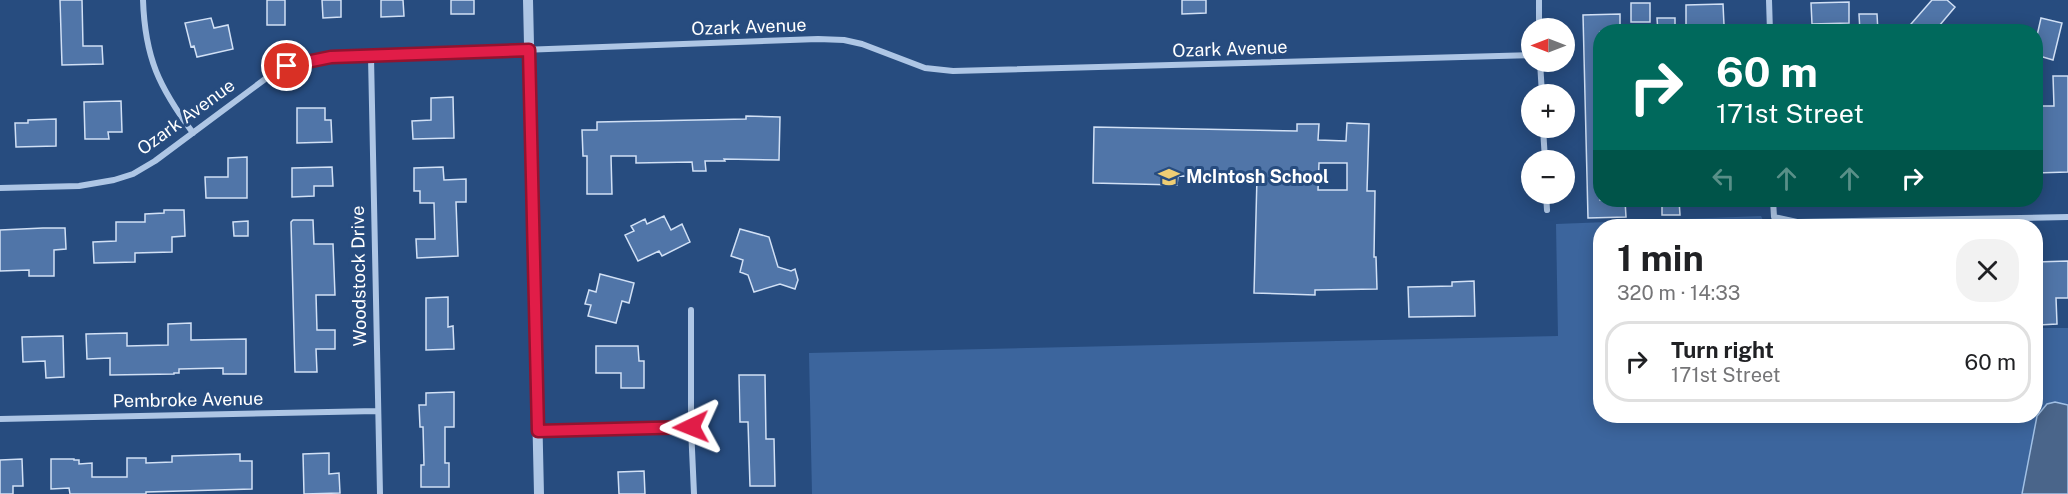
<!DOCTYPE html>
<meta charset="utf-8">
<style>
:root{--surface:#fff;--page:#f2f2f2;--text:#202124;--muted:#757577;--line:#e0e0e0}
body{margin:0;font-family:"Public Sans",sans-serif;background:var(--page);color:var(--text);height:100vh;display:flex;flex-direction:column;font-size:22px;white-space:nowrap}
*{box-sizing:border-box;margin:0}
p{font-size:20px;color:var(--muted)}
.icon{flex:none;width:33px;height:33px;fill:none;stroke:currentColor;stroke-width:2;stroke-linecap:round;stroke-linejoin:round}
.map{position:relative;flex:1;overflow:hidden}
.sheet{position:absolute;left:1593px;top:219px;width:450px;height:204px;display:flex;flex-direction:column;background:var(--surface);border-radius:24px;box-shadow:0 3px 15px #0003}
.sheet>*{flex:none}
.hud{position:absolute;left:1593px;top:24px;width:450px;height:183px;border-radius:24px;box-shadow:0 3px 15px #0003;background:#00695c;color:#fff;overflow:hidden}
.needle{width:39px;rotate:270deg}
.fabs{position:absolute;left:1521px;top:18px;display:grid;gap:12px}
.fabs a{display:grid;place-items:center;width:54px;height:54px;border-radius:50%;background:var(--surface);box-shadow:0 3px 15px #0003;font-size:30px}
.pin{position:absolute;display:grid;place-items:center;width:51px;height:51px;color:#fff;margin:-26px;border:3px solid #fff;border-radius:50%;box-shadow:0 2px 6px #0007}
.me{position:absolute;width:66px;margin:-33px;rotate:268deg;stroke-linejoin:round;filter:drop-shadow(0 0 4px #0008)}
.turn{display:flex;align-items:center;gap:21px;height:126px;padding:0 24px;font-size:27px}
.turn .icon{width:78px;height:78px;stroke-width:2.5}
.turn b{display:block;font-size:42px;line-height:51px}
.lanes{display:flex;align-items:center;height:57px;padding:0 24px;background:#0003;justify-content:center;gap:30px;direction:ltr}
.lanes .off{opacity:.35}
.round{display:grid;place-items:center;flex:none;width:63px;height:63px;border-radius:24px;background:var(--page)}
.head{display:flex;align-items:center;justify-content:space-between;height:102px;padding:0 24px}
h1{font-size:36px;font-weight:700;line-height:45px}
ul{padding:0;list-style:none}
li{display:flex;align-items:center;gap:18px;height:81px;margin:0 12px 9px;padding:0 12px;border:3px solid var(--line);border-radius:24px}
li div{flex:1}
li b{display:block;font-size:22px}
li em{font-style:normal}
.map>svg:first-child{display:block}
.green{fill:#3c659d}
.water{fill:#4a658a;stroke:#a2c1e6;stroke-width:1.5}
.building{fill:#5075a8;stroke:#d1e0f5;stroke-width:1.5;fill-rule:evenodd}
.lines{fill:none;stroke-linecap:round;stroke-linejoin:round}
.minor{stroke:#aec6e5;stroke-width:6}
.tertiary{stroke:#aec6e5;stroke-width:10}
.route-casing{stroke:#92132f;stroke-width:15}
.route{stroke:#e11d48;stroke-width:10}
.labels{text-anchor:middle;stroke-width:6;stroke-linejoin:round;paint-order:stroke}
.street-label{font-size:18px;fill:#fff;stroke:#274c7f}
.poi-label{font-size:18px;font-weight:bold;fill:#fff;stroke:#274c7f;text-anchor:start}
</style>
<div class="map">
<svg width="2068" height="494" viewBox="0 0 2068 494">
<rect width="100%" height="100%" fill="#274c7f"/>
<path class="green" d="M1761,216L1766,226H1600V416H2036V328H2068V405L2037,416L2022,494H812L809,353L1558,336L1556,224Z"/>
<path class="water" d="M2055,402L2068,405V494H2022L2037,416L2047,404Z"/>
<path class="building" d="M60,0H82L83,46H102L103,64L62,65Z
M267,0H285V25H267Z
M322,0H341V17L323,18Z
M381,0H403L404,16L381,17Z
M451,0H474V14H451Z
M1182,0H1206V13L1182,14Z
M1932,0H1947L1955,7L1934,32H1904Z
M1849,2V23L1812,24L1811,3Z
M1631,3H1650V22H1631Z
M1723,4L1724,25L1686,26V5Z
M1620,14V32H1600V200H1625L1626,217L1588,218L1583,15Z
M1859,14H1877L1878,32H1860Z
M211,18L214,28L228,25L233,49L197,57L194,46L191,47L185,23Z
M1657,18H1675V32H1658Z
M2041,18L2062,23L2053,60L2036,55V40Z
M2053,76H2068V172L2036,173V106H2054Z
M453,97L454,138L413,139L412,121L431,120V98Z
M121,101L122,132H108L109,139H85L84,102Z
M297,108H325V120H331L332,142L297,143Z
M746,116L780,117L779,160L724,159L725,161H705L706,171H693L692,162L636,163V156H611L612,194H587V156H583L582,130H597V122L746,119Z
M56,119V146L16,147L15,123H28V120Z
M1347,123L1369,124L1367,191H1375L1374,257H1376L1377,289L1315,290V295L1254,293L1257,177L1178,176L1177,185L1093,183L1094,127L1297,131V124H1319L1318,140L1346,141ZM1319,163H1347V190H1318Z
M247,157V198H206L205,177H228V158Z
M332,167L333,186H314V196L292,197V168Z
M443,167L444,180L466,179V202H456L458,256L417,258L416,239H435L434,203H420V191H414V168Z
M1662,200H1679L1680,215H1662Z
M164,210H184L185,236L172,237V252L135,253V262L94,263L93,242L116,241V222H145V214L164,213Z
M664,216L671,230L682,224L690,242L662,256L659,251L638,261L625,235L634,231L631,226L645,219L647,224Z
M293,220H313L314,244H333L335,295H316L317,330H335V349H316L317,372H295L291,222Z
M248,221V236H234L233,222Z
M43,228H65L66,249L54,250V276H29V270L0,271V230Z
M740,229L769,237L778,267L791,271L795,269L798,280L795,289L780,284L754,292L748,275L740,272L743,260L731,256Z
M2068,261V298H2056L2057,324L2039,325V298L2036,299V262Z
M600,274L634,283L629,303L622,301L616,323L588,316L591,305L585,304L589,290L596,292Z
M1474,281L1475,316L1409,317L1408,287L1452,286V282Z
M448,297V327L453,326L454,349L426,350V298Z
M191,323V340L246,339V374H223V368L179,369V373H174V374L110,375V358L87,359L86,334L127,333V346L168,345V324Z
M63,336L64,377L46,378L45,361L23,362L22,337Z
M596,346H638L639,361H644V388H621V373H596Z
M739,375H765L766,439H774L775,486H750L748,422H740Z
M454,392V427H445V463H449V487H421V465H424L423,427H420L419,405H426V393Z
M329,453V474L339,473L340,493L304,494L303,454Z
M240,454V461H252V489L146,492V494H70L69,488L51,489V459H74V460H79V464L92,463V477H127V458H146V463L172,462V456Z
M22,459L23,486H13V494H0V460Z
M644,471L645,494H619L618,472Z"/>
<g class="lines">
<path class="minor" d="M143,0C145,58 159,87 193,133
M1539,0V28
M1769,0L1770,32
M371,57L380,494
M1540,62L1542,94
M1543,128L1545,160
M0,188L79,186L114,180L133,174L155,161L276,71L310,60L331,57L818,39L844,40L862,44L925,68L953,71L1532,55
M1546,194L1547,210
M1773,200L1774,217L1797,222L2068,217
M691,310V427L694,494
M0,419L377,411
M538,431L691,427"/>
<path class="tertiary" d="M528,0L539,494"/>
</g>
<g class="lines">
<defs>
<path id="route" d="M287,66L331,57L529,50L538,431L691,427"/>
</defs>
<use href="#route" class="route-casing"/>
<use href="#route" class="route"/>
</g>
<defs>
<symbol id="school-bare" viewBox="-9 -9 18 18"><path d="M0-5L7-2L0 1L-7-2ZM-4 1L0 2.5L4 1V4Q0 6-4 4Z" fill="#eecd74" stroke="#274c7f" stroke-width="2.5" paint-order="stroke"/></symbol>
</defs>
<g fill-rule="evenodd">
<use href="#school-bare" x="1154" y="162" width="30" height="30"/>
</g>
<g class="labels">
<g class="street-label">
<text transform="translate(749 27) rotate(-2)" y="6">Ozark Avenue</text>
<text transform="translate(1230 49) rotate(-2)" y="6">Ozark Avenue</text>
<text transform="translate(186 117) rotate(-36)" y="6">Ozark Avenue</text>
<text transform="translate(359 276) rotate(-91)" y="6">Woodstock Drive</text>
<text transform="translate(188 400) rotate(-1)" y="6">Pembroke Avenue</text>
</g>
<g class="poi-label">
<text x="1186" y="183">McIntosh School</text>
</g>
</g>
</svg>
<div class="fabs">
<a><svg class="needle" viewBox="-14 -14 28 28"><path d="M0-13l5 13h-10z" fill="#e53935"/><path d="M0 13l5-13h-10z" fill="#757577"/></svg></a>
<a>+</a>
<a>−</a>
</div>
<div class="pin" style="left:287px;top:66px;background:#d93025"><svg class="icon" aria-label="arrive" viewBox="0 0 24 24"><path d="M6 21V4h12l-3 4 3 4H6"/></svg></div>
<svg class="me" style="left:691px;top:427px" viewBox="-20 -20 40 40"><path d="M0-17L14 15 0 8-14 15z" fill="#e11d48" stroke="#fff" stroke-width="4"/></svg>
<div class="hud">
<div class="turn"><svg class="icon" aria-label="right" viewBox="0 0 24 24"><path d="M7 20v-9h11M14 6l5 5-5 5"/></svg><div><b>60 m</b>171st Street</div></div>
<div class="lanes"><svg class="icon off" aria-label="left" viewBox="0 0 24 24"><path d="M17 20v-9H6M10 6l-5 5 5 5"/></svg><svg class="icon off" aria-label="ahead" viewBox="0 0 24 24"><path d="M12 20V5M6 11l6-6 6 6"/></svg><svg class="icon off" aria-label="ahead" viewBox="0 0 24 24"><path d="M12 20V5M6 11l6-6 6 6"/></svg><svg class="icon" aria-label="right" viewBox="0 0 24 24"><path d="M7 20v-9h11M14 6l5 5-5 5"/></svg></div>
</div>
<section class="sheet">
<div class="head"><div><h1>1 min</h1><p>320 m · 14:33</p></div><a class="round"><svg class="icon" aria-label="close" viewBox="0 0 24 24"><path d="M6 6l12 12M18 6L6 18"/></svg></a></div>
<ul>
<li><svg class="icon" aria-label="right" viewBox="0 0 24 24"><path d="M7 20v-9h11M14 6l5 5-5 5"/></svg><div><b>Turn right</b><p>171st Street</p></div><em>60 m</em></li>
</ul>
</section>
</div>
